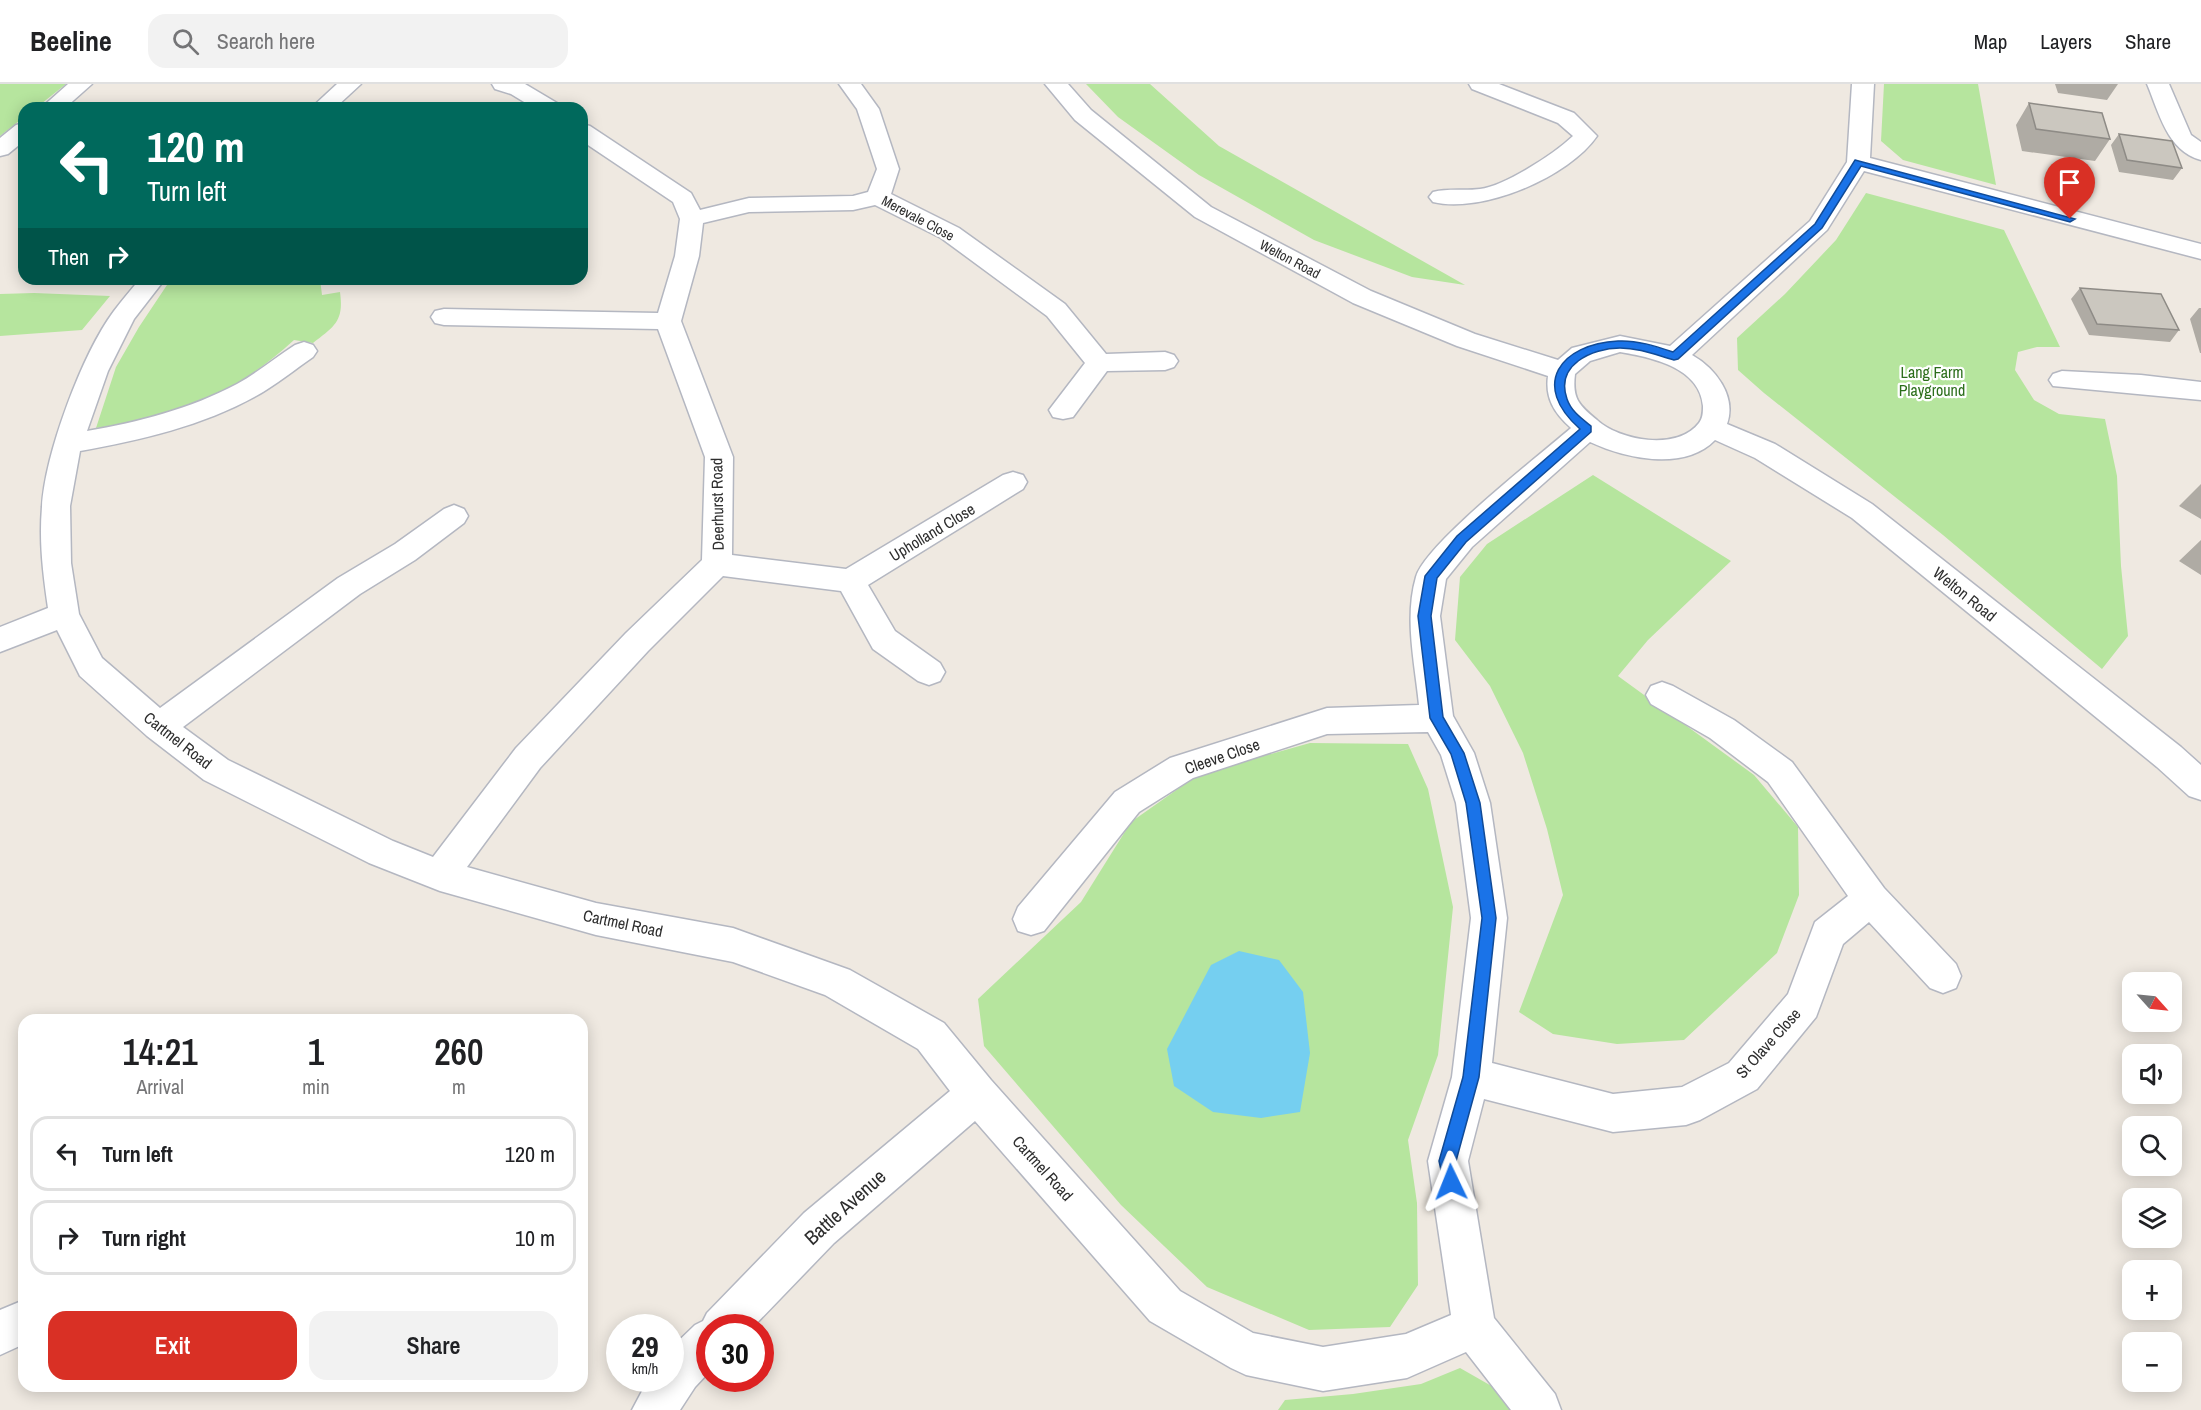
<!DOCTYPE html>
<meta charset="utf-8">
<style>
:root{--surface:#fff;--page:#f2f2f2;--text:#202124;--muted:#757577;--line:#e0e0e0;--accent:#d93025}
body{margin:0;font-family:"Archivo Narrow",sans-serif;background:var(--page);color:var(--text);height:100vh;display:flex;flex-direction:column;font-size:22px;white-space:nowrap}
*{box-sizing:border-box;margin:0}
p{font-size:20px;color:var(--muted)}
.icon{flex:none;width:33px;height:33px;fill:none;stroke:currentColor;stroke-width:2;stroke-linecap:round;stroke-linejoin:round}
.map{position:relative;flex:1;overflow:hidden}
.details{position:absolute;left:18px;top:930px;width:570px;height:378px;display:flex;flex-direction:column;background:var(--surface);border-radius:18px;box-shadow:0 3px 15px #0003}
.details>*{flex:none}
.banner{position:absolute;left:18px;top:18px;width:570px;height:183px;border-radius:18px;box-shadow:0 3px 15px #0003;background:#00695c;color:#fff;overflow:hidden}
.needle{width:39px;rotate:117deg}
.tools{position:absolute;left:2122px;top:888px;display:grid;gap:12px}
.tools a{display:grid;place-items:center;width:60px;height:60px;border-radius:12px;background:var(--surface);box-shadow:0 3px 15px #0003;font-size:30px}
.speed{position:absolute;left:606px;top:1230px;display:flex;gap:12px;font-size:30px;font-weight:700;text-align:center}
.speed>*{display:grid;place-content:center;width:78px;height:78px;border-radius:50%;background:var(--surface);box-shadow:0 3px 15px #0003;line-height:1}
.speed small{font-size:15px;font-weight:400}
.speed .limit{border:9px solid #d22;background:#fff;color:#111}
.pin{position:absolute;display:grid;place-items:center;width:51px;height:51px;color:#fff;margin:-62px -26px;border-radius:50% 50% 50% 0;rotate:-45deg;box-shadow:0 0 6px #0007}
.pin .icon{rotate:45deg}
.me{position:absolute;width:66px;margin:-33px;rotate:358deg;stroke-linejoin:round;filter:drop-shadow(0 0 4px #0008)}
.turn{display:flex;align-items:center;gap:21px;height:126px;padding:0 30px;font-size:27px}
.turn .icon{width:78px;height:78px;stroke-width:2.5}
.turn b{display:block;font-size:42px;line-height:51px}
.then{display:flex;align-items:center;height:57px;padding:0 30px;background:#0003;gap:12px;font-size:22px}
.eta{display:flex;justify-content:space-evenly;align-items:center;height:102px;text-align:center}
.eta b{font-size:36px;font-weight:600;line-height:42px}
.primary-button{display:flex;gap:12px;margin-top:auto;padding:12px 30px}
.primary-button a{flex:1;height:69px;border-radius:18px;background:var(--accent);color:#fff;font-size:24px;font-weight:600;line-height:69px;text-align:center}
.primary-button a+a{background:var(--page);color:var(--text)}
ul{padding:0;list-style:none}
li{display:flex;align-items:center;gap:18px;height:75px;margin:0 12px 9px;padding:0 18px;border:3px solid var(--line);border-radius:18px}
li div{flex:1}
li b{display:block;font-size:22px}
li em{font-style:normal}
header{display:flex;align-items:center;gap:36px;box-sizing:border-box;height:84px;padding:0 30px;background:var(--surface);border-bottom:2px solid var(--line)}
header strong{font-size:28px}
nav{display:flex;gap:33px;margin-inline-start:auto;font-size:21px}
.search{width:420px;height:54px;background:var(--page);display:flex;align-items:center;gap:15px;box-sizing:border-box;padding:0 21px;border-radius:18px;color:var(--muted);font-size:22px}
.map>svg:first-child{display:block}
.green{fill:#b6e59e}
.water{fill:#75cff0}
.lines{fill:none;stroke-linecap:round;stroke-linejoin:round}
.minor-casing{stroke:#b4b7c1;stroke-width:3}
.minor{fill:#fff;fill-rule:evenodd}
.wall{fill:#afaba4}
.building{fill:#cbc7bf;stroke:#8e8b86;stroke-width:1.5}
.route{fill:#1a73e8;stroke:#114b97;stroke-width:1.5}
.labels{text-anchor:middle;stroke-width:4.5;stroke-linejoin:round;paint-order:stroke}
.far-street-label{font-size:14px;fill:#2e2e2e;stroke:#fff}
.park-label{font-size:16px;fill:#2c6e1b;stroke:#fff}
.street-label{font-size:16px;fill:#2e2e2e;stroke:#fff}
.near-street-label{font-size:20px;fill:#2e2e2e;stroke:#fff}
</style>
<header>
<strong>Beeline</strong>
<div class="search"><svg class="icon" aria-label="search" viewBox="0 0 24 24"><circle cx="10" cy="10" r="6"/><path d="M15 15l6 6"/></svg>Search here</div>
<nav><a>Map</a><a>Layers</a><a>Share</a></nav>
</header>
<div class="map">
<svg width="2201" height="1326" viewBox="0 0 2201 1326">
<rect width="100%" height="100%" fill="#efe9e1"/>
<path class="green" d="M0,0H66L36,24H24V33L0,52Z
M1086,0H1150L1219,62L1465,201L1412,193L1314,156L1199,91L1118,33Z
M1884,0H1978L1996,101L1903,76L1881,57Z
M1866,109L2004,146L2060,263H2037L2018,268L2015,286L2034,316L2059,330L2105,335L2117,392L2121,482L2128,552L2102,585L1943,451L1764,309L1738,286L1737,254L1785,210L1836,156Z
M171,195H320L322,211L340,208C344,237 335,242 313,259L294,256C233,312 178,333 96,344L116,283L139,243Z
M34,209L110,212L82,246L0,252V210Z
M1593,391L1731,477L1648,556L1618,592L1754,691L1798,743L1799,811L1777,869L1684,956L1617,960L1553,950L1519,928L1563,811L1547,745L1523,669L1490,602L1455,556L1460,493L1487,460Z
M1310,659L1408,660L1428,705L1453,823L1438,971L1408,1056L1417,1119L1418,1201L1390,1243L1309,1246L1207,1203L1121,1121L984,962L978,915L1081,818L1131,738L1199,690Z
M1460,1284L1495,1304L1513,1326H1278L1285,1316L1353,1310L1421,1300Z"/>
<path class="water" d="M1239,867L1279,876L1303,908L1310,969L1300,1028L1261,1034L1213,1028L1174,1002L1167,965L1211,881Z"/>
<g class="lines">
<defs>
<path id="minor" d="M68,0H92L65,24H41Z
M337,0H361L335,24H311Z
M492,0H525L557,19L560,24H534L511,10L495,5Z
M839,0H861L879,25L899,85L891,110L959,144L1065,220L1106,270L1165,268L1174,271L1178,277L1174,283L1165,286L1107,287L1073,333L1063,335L1053,333L1049,326L1085,279L1047,232L941,154L875,121L853,126L749,128L703,139L699,172L681,237L733,373L732,471L846,485L1003,391L1013,388L1023,391L1027,398L1023,405L868,501L895,547L940,579L945,588L940,597L929,601L918,597L873,565L841,507L723,492L648,567L540,684L467,783L596,819L733,844L850,886L944,939L991,996L1180,1207L1253,1249L1323,1263L1406,1250L1451,1231L1428,1077L1452,993L1471,834L1456,719L1441,671L1428,648L1327,650L1193,694L1139,728L1044,847L1031,851L1018,847L1013,835L1018,823L1115,708L1170,674L1327,624L1419,621C1415,580 1404,534 1416,493C1425,460 1540,371 1571,344C1554,329 1545,314 1548,292L1457,262L1353,219L1195,133L1075,36L1045,0H1068L1091,26L1211,123L1371,207L1475,250L1558,276L1572,264L1620,252L1670,262L1810,137L1847,78L1852,0H1874L1870,74L2201,160V175L1864,87L1827,146L1692,271C1715,284 1737,312 1727,340L1775,360L1872,420L2181,663L2201,681V716L2189,712L2157,683L1852,434L1755,374L1715,356C1684,388 1624,374 1590,358L1472,463L1446,495L1440,532L1453,632L1474,669L1490,719L1507,834L1492,979L1613,1010L1682,1003L1729,979L1788,910L1815,838L1848,812L1768,698L1710,654L1651,620L1646,611L1651,602L1662,598L1673,602L1734,636L1792,678L1884,804L1956,880L1961,892L1956,904L1943,909L1930,904L1869,838L1843,860L1816,933L1757,1005L1700,1036L1686,1041L1613,1048L1484,1015L1468,1077L1494,1234L1555,1310L1561,1326H1511L1466,1268L1407,1294L1323,1307L1246,1291L1231,1284L1150,1237L975,1037L834,1159L752,1244H710V1287L695,1303L680,1326H632L649,1294H670V1265L695,1241L703,1237L707,1229L804,1129L950,1007L918,965L825,911L733,878L596,851L440,807L369,779L204,696L147,652L80,592L57,546L0,568V543L48,524C43,490 39,457 42,423C45,370 82,270 114,227C122,216 131,206 140,195H165L134,235L108,287L87,347C139,338 190,325 237,300C257,289 275,274 295,261L304,258L313,261L317,267L313,273C294,286 276,301 256,312C202,342 141,356 80,367L70,422L71,479L79,530L102,574L160,624L338,494L395,460L444,425L454,421L464,425L468,432L464,439L415,476L360,510L183,643L228,676L393,757L433,773L516,664L626,549L702,476L705,373L658,245L444,241L435,239L431,233L435,227L444,225L658,229L675,172L680,135L673,118L582,57V40L590,42L691,109L700,126L749,114L853,112L868,108L877,85L857,25ZM1620,268C1650,273 1700,283 1703,322C1703,328 1703,334 1699,339C1678,367 1620,357 1597,336C1579,321 1572,315 1575,290L1590,277Z
M1469,0H1499L1574,29L1597,52C1569,93 1482,130 1433,118L1429,113L1433,108C1448,104 1464,107 1480,105C1505,102 1554,70 1573,52L1558,39L1472,5Z
M2147,0H2169L2191,51L2201,58V76C2167,67 2159,28 2147,0Z
M24,39V57L8,70L0,72V54L16,41Z
M2062,287L2141,291L2201,298V316L2053,302L2049,296L2053,290Z
M24,1216V1260L0,1271V1226Z"/>
</defs>
<use href="#minor" class="minor-casing"/>
<use href="#minor" class="minor"/>
</g>
<path class="wall" d="M2055,0H2118L2107,16L2058,9Z
M2029,19L2110,55L2095,77L2022,67L2016,41Z
M2119,50L2182,84L2173,96L2119,88L2111,61Z
M2080,204L2179,246L2170,258L2089,251L2071,215Z
M2199,224H2201V269H2200L2190,235Z
M2201,400V435L2179,422Z
M2201,456V491L2179,477Z"/>
<path class="building" d="M2029,19L2102,29L2110,55L2036,45Z
M2119,50L2172,57L2182,84L2127,76Z
M2080,204L2161,210L2179,246L2097,240Z"/>
<path class="route" d="M1855,76L2075,135L2070,138L1861,82L1822,144L1678,275L1674,276C1656,271 1639,264 1620,264C1592,264 1555,281 1567,315C1571,327 1581,334 1591,342V348L1466,458L1437,494L1431,532L1443,633L1464,669L1480,719L1496,834L1479,993L1456,1077L1459,1098L1457,1104L1451,1106L1445,1104L1439,1077L1463,993L1482,834L1466,719L1451,670L1430,634L1418,532L1425,492L1457,452L1580,345C1530,301 1560,260 1618,257C1637,256 1655,262 1673,268L1815,140Z"/>
<g class="labels">
<g class="far-street-label">
<text transform="translate(918 134) rotate(28)" y="5">Merevale Close</text>
<text transform="translate(1290 175) rotate(28)" y="5">Welton Road</text>
</g>
<g class="park-label">
<text x="1932" y="294">Lang Farm<tspan x="1932" dy="18">Playground</tspan></text>
</g>
<g class="street-label">
<text transform="translate(717 420) rotate(-91)" y="6">Deerhurst Road</text>
<text transform="translate(932 448) rotate(-31)" y="6">Upholland Close</text>
<text transform="translate(1965 510) rotate(39)" y="6">Welton Road</text>
<text transform="translate(178 656) rotate(38)" y="6">Cartmel Road</text>
<text transform="translate(1222 672) rotate(-19)" y="6">Cleeve Close</text>
<text transform="translate(623 839) rotate(12)" y="6">Cartmel Road</text>
<text transform="translate(1768 959) rotate(-48)" y="6">St Olave Close</text>
<text transform="translate(1043 1084) rotate(48)" y="6">Cartmel Road</text>
</g>
<g class="near-street-label">
<text transform="translate(845 1123) rotate(-42)" y="7">Battle Avenue</text>
</g>
</g>
</svg>
<div class="tools">
<a><svg class="needle" viewBox="-14 -14 28 28"><path d="M0-13l5 13h-10z" fill="#e53935"/><path d="M0 13l5-13h-10z" fill="#757577"/></svg></a>
<a><svg class="icon" aria-label="sound" viewBox="0 0 24 24"><path d="M4 9h4l5-4v14l-5-4H4zM17 9q2 3 0 6"/></svg></a>
<a><svg class="icon" aria-label="search" viewBox="0 0 24 24"><circle cx="10" cy="10" r="6"/><path d="M15 15l6 6"/></svg></a>
<a><svg class="icon" aria-label="layers" viewBox="0 0 24 24"><path d="M12 4l9 5-9 5-9-5zM3 14l9 5 9-5"/></svg></a>
<a>+</a>
<a>−</a>
</div>
<div class="speed"><div>29<small>km/h</small></div><div class="limit">30</div></div>
<div class="pin" style="left:2070px;top:135px;background:#d93025"><svg class="icon" aria-label="arrive" viewBox="0 0 24 24"><path d="M6 21V4h12l-3 4 3 4H6"/></svg></div>
<svg class="me" style="left:1451px;top:1098px" viewBox="-20 -20 40 40"><path d="M0-17L14 15 0 8-14 15z" fill="#1a73e8" stroke="#fff" stroke-width="4"/></svg>
<div class="banner">
<div class="turn"><svg class="icon" aria-label="left" viewBox="0 0 24 24"><path d="M17 20v-9H6M10 6l-5 5 5 5"/></svg><div><b>120 m</b>Turn left</div></div>
<div class="then">Then<svg class="icon" aria-label="right" viewBox="0 0 24 24"><path d="M7 20v-9h11M14 6l5 5-5 5"/></svg></div>
</div>
<section class="details">
<div class="eta">
<div><b>14:21</b><p>Arrival</p></div>
<div><b>1</b><p>min</p></div>
<div><b>260</b><p>m</p></div>
</div>
<ul>
<li><svg class="icon" aria-label="left" viewBox="0 0 24 24"><path d="M17 20v-9H6M10 6l-5 5 5 5"/></svg><div><b>Turn left</b></div><em>120 m</em></li>
<li><svg class="icon" aria-label="right" viewBox="0 0 24 24"><path d="M7 20v-9h11M14 6l5 5-5 5"/></svg><div><b>Turn right</b></div><em>10 m</em></li>
</ul>
<div class="primary-button"><a>Exit</a><a>Share</a></div>
</section>
</div>
